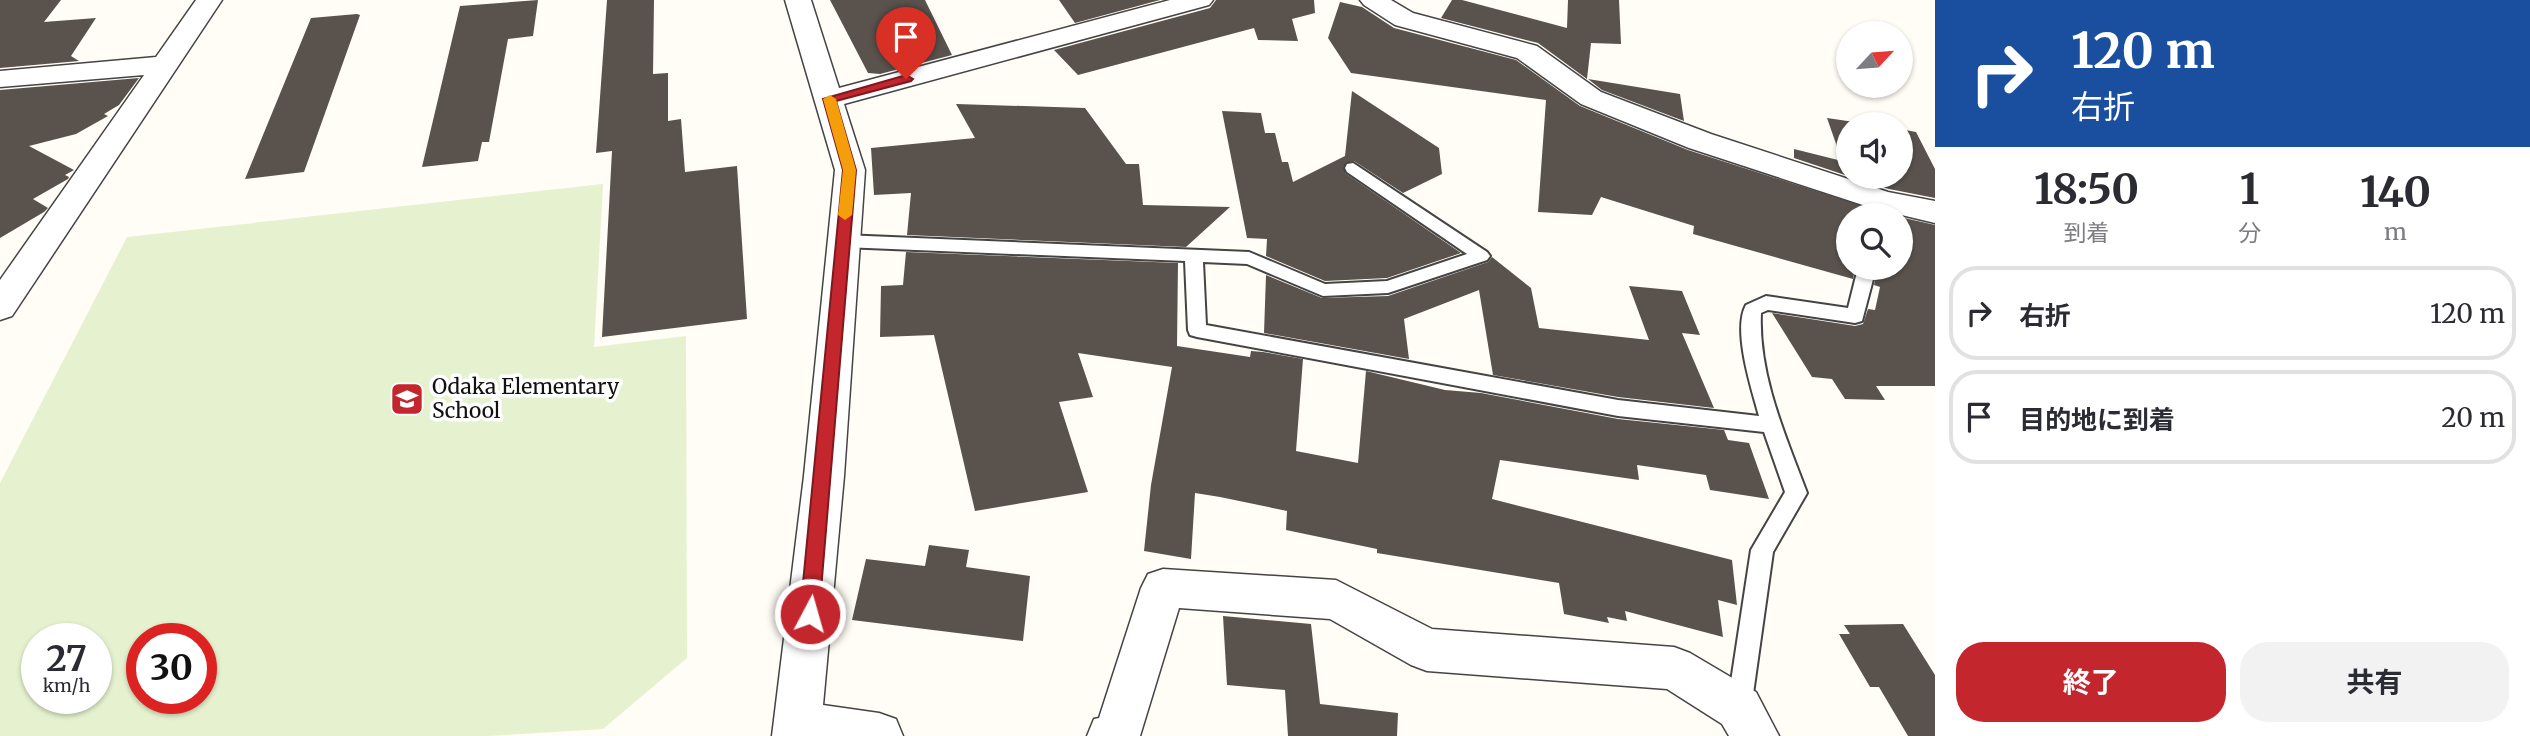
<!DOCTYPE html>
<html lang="ja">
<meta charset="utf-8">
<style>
:root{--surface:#fff;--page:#f2f2f3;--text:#2b2b33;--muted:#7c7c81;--line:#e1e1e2;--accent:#c4262e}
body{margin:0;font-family:Merriweather,"Noto Sans JP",serif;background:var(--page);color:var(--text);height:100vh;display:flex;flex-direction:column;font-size:26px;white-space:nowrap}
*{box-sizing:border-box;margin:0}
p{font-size:23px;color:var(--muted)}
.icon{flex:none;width:38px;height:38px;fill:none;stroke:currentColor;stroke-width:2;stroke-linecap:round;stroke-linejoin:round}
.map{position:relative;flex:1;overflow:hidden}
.sheet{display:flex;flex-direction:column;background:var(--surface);width:595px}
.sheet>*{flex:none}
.guide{background:#1a4fa0;color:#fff;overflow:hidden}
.needle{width:46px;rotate:64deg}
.tools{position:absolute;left:1836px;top:21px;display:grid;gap:14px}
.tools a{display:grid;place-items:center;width:77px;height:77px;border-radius:50%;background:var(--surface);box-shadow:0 2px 5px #0004;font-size:35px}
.speed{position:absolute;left:21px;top:623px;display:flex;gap:14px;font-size:35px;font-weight:700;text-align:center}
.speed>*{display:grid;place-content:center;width:91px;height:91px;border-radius:50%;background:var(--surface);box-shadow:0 2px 5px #0004;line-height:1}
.speed small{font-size:18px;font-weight:400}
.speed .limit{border:10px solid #d22;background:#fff;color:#111}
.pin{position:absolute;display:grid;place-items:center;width:60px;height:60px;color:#fff;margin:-72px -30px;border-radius:50% 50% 50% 0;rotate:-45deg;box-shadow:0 0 7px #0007}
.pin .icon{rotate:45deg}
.me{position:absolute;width:77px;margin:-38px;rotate:6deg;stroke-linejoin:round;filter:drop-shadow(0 0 5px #0008)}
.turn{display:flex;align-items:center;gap:24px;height:147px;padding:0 21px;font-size:32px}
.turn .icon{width:91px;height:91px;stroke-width:2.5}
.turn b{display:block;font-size:49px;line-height:60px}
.eta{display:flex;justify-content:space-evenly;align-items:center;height:119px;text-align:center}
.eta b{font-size:42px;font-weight:700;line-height:49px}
.primary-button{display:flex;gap:14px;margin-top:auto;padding:14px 21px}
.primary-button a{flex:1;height:80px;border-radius:28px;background:var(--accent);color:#fff;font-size:28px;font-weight:700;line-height:80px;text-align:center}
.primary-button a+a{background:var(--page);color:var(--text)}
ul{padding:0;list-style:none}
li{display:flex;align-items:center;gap:21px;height:94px;margin:0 14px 10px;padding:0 7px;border:4px solid var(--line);border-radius:28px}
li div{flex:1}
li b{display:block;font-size:26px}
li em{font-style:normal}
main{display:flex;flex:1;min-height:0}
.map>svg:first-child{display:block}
.pitch{fill:#e6f2cf;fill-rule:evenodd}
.building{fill:#5a524d}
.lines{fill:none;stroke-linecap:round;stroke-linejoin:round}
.lane-casing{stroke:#444;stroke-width:4}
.street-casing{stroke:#444;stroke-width:3}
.lane{fill:#fff;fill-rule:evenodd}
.street{fill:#fff;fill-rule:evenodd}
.route{fill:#c4262e;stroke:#7f191e;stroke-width:2}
.slow{fill:#f59e0b}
.labels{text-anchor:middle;stroke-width:7;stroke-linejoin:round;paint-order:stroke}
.poi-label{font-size:21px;fill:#111;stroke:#fff;text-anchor:start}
</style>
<main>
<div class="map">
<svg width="1935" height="736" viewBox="0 0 1935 736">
<rect width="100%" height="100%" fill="#fffdf5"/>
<path class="pitch" d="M603,184L594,347L686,336L687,658L603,729L488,736H0V483L127,237ZM37,639H96V698H37ZM142,639H201V698H142Z"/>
<path class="building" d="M0,0H61L44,22L96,18L71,56L79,61L0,68Z
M538,0L533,36L508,39L489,142H482L478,161L422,167L460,6Z
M607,0H654L653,74L668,73V121L681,119L685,172L737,166L747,319L602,337L612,151L596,153Z
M830,0H925L952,55L880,74L868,73Z
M1059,0H1160L1075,23Z
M1216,0H1314L1315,13L1292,19L1298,41L1258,40L1254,28L1078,75L1054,50L1210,8Z
M1452,0H1462L1567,28L1568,0H1619L1621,44L1591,43L1587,79L1538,43L1441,18Z
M1340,2L1362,7L1394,28L1516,60L1580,106L1688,150L1891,215H1848V268H1855L1853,279L1693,234L1694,226L1601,197L1592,215L1538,212L1546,100L1351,73L1328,38Z
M357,14L360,15L304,172L245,179L311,18Z
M139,78L119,105L104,114L108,116L76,134L29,146L74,170L65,175L69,177L68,179L33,199L48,208L44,212L0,238V90Z
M1588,79L1680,94L1684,121L1602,90Z
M1352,91L1439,148L1442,174L1403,193L1354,161L1345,163V173L1461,253L1387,278L1325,281L1266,256L1267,239L1247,238L1222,111L1261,113L1265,133H1275L1282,162H1288L1293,182L1345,156Z
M956,104L1085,108L1126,164H1139L1143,205L1230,207L1186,247L907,235L911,193L874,195L871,148L975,138Z
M1827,118L1868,124H1848V176L1794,158V149L1842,161Z
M1900,129L1916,132L1935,169V198L1889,189L1850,177H1900Z
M1900,217L1935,225V386H1876L1885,400L1845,399L1832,379L1812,377L1772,313L1855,326L1863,324L1868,309L1875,310L1880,287L1874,285L1878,268H1900Z
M906,252L1178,263L1177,346L1250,357L1251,351L1263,352L1303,359L1296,451L1358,463L1366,371L1445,390L1481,393L1618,419L1724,430L1728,440L1749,443L1769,499L1710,490L1706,475L1637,465L1639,480L1500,460L1492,499L1732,560L1737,605L1718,600L1723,637L1625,611L1627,621L1607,617L1609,623L1564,614L1559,583L1377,553V549L1286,530L1287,511L1220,497L1195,493L1191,559L1144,551L1151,485L1172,367L1078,353L1093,397L1059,402L1088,492L975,511L934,335L880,337L881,286L903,285Z
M1492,257L1531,288L1539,328L1649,340L1629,286L1682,291L1700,335L1682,333L1714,408L1618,397L1493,375L1479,290L1404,319L1409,359L1264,333L1266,275L1322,298L1388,296L1488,262Z
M929,545L969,550L966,567L1030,576L1023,641L852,620L866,559L925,566Z
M1223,616L1311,624L1320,704L1398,713L1397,736H1288L1285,690L1227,685Z
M1903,624L1935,675V736H1908L1879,687H1870L1839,634H1850L1844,625Z"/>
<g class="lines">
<defs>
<path id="lane" d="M1353,163L1487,252L1490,256L1487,260L1388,293L1323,296L1247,264L1203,262L1206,325L1618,400L1759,416C1752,390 1732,330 1746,305L1766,296L1848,308L1858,268H1876L1862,321L1855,323L1768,310L1761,313C1758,375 1786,437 1807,493L1773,552L1751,708L1748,716L1739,720L1730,716L1727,708L1751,550L1785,492L1764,432L1618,416L1197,337L1190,335L1188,330L1185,261L843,247L834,241L843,235L1249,252L1325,284L1387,281L1467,254L1347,172L1345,168L1347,164Z"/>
<path id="street" d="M196,0H222L12,316L0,320V280L144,75L0,87V71L156,57Z
M785,0H811L839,88L1170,0H1213L1209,5L844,104L865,170L844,476L823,705L879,713L896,719L903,736H772L804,476L835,170Z
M1360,0H1391L1413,13L1537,46L1601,92L1711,134L1888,192L1935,201V223L1872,208L1689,148L1581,104L1517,58L1395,25L1364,5Z
M1163,569L1336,580L1432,629L1674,647L1690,653L1756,692L1779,736H1729L1722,724L1667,689L1427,671L1411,665L1330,619L1179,608L1140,736H1087L1094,719L1099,718L1141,588L1148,574Z"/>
</defs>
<use href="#lane" class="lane-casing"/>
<use href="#street" class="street-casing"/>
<use href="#lane" class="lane"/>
<use href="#street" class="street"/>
</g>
<path class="route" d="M906,75L913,79L911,81L836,101L856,170L819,614L816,620L810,622L803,620L800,614L843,170L823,99Z"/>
<path class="slow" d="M830,95L836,99L856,170L852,215L845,220L838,215L843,170L823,99Z"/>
<defs>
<symbol id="school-square" viewBox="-11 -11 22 22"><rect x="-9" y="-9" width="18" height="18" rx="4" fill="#c4262e" stroke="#fff"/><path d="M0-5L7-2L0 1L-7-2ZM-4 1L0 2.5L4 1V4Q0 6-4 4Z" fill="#fff"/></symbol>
</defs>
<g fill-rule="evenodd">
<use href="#school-square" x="388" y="380" width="38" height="38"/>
</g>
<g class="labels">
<g class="poi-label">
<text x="432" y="394">Odaka Elementary<tspan x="432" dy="24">School</tspan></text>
</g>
</g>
</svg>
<div class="tools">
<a><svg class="needle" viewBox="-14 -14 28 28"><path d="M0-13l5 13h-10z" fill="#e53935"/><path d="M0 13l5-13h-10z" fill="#7c7c81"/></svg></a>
<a><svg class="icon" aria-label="sound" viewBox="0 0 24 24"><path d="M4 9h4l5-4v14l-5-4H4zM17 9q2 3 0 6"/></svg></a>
<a><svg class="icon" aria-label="search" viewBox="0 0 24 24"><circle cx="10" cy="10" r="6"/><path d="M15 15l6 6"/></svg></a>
</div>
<div class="speed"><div>27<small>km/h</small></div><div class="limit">30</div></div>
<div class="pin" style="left:906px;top:79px;background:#d93025"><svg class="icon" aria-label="arrive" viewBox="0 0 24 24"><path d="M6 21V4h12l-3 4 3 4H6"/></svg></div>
<svg class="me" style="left:810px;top:614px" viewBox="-20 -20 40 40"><circle r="17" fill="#c4262e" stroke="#fff" stroke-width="3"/><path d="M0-11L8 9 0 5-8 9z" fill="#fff"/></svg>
</div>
<section class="sheet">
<div class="guide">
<div class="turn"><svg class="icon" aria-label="right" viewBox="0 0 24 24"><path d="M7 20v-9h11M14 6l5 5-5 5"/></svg><div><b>120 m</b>右折</div></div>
</div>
<div class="eta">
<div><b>18:50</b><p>到着</p></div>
<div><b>1</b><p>分</p></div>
<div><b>140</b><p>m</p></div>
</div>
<ul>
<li><svg class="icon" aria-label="right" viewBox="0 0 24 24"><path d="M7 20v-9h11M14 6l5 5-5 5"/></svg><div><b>右折</b></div><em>120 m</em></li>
<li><svg class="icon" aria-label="arrive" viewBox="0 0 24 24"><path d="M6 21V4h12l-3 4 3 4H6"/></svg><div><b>目的地に到着</b></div><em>20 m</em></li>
</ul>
<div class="primary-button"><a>終了</a><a>共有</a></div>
</section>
</main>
